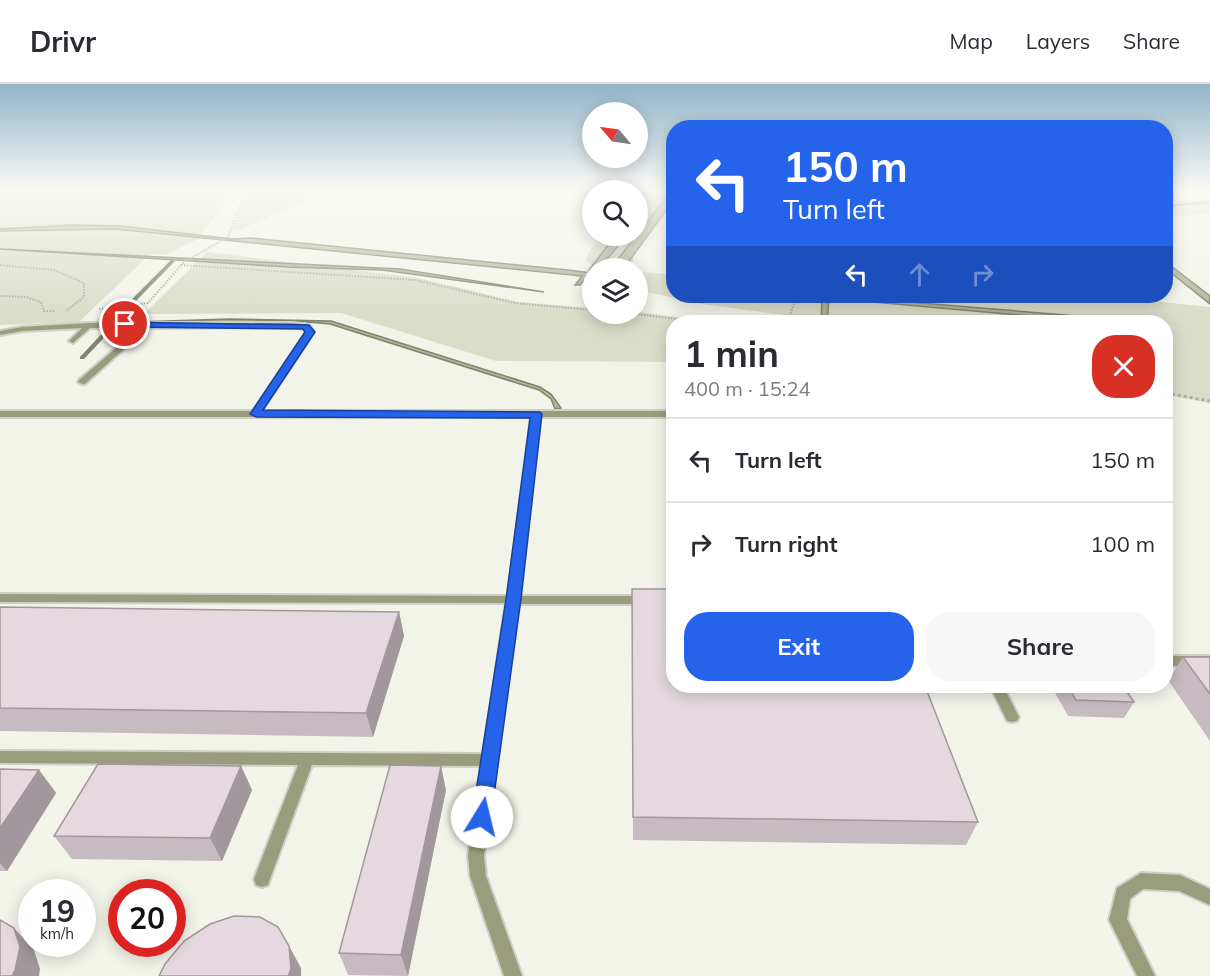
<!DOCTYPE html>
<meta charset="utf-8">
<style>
:root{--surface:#fff;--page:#f7f7f7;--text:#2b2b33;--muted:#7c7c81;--line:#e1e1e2;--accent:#2563eb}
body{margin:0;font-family:Mulish,sans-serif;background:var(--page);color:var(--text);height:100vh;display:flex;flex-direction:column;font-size:22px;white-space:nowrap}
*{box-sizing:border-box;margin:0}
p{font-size:20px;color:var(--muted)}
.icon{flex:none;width:33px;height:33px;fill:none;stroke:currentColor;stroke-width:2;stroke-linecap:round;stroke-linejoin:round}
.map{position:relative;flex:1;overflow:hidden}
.side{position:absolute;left:666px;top:231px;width:507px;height:378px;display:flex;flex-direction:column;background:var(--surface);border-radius:24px;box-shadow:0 3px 15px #0003}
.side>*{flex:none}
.top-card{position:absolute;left:666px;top:36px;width:507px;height:183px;border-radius:24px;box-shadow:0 3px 15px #0003;background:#2563eb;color:#fff;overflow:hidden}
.needle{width:39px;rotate:299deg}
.controls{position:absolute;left:582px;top:18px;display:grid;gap:12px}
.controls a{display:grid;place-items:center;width:66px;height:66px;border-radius:50%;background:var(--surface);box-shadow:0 3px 15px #0003;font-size:30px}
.speed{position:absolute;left:18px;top:795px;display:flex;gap:12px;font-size:30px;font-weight:700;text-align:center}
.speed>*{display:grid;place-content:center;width:78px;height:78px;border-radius:50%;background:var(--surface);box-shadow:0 3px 15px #0003;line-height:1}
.speed small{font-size:15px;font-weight:400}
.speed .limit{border:9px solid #d22;background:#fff;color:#111}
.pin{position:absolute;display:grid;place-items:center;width:51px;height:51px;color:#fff;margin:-26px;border:3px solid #fff;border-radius:50%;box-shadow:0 2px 6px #0007}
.me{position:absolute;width:66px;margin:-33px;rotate:9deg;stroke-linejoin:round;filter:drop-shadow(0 0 4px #0008)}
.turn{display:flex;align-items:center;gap:21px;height:126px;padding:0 18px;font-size:27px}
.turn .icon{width:78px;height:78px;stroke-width:2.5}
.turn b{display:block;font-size:42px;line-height:51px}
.lanes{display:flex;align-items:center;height:57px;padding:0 18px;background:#0003;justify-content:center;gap:30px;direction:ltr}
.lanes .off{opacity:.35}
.round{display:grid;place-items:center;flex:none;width:63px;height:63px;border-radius:24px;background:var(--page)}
.head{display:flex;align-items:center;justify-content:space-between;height:102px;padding:0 18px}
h1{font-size:36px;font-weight:700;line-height:45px}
.action{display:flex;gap:12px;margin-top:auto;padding:12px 18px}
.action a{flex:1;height:69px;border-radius:24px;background:var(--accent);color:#fff;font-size:24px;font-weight:700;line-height:69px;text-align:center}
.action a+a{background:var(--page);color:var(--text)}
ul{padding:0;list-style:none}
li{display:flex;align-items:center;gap:18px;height:84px;padding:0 18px;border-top:2px solid var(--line)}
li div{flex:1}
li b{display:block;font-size:22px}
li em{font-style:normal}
header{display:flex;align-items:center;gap:36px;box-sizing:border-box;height:84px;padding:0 30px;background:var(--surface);border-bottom:2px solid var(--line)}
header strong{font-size:28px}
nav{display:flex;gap:33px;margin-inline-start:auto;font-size:21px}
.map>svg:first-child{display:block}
.green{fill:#daddc8}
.water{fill:#b1b497;stroke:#82846e;stroke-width:1.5}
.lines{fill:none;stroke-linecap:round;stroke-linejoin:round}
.stream{fill:#82846e;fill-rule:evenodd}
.lane-casing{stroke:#cfd0c6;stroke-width:4}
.path-far1{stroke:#adaea5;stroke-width:2;stroke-dasharray:1.5 1.5;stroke-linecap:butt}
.path{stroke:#adaea5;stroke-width:3;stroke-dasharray:3 3;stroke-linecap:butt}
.lane{fill:#9a9d7d;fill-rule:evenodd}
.wall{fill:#c5bbc0}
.shaded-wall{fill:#a0989c}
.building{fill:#e5d9df;stroke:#a0989c;stroke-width:1.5}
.route{fill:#2563eb;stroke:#184099;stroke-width:1.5}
</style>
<header>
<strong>Drivr</strong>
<nav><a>Map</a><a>Layers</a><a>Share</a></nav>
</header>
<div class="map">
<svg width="1210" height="892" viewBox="0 0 1210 892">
<rect width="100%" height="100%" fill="#f3f4e9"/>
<path class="green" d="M0,106H239L223,120L201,150L103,141L0,145Z
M256,106H343L313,114L239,146L233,145L242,121Z
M646,106H673V121L667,123L659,137L639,150L631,172L634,176L630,184H598L585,176L590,166L604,152H638V115Z
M1210,111V130L1166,133V115H1203Z
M98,144L200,154L165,171L150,170L79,238L0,241V147Z
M207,168L418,194L518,218L592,224V230L638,228L717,238H674L673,278L496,277L341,229L144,230Z
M638,188L673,190L674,212H1104L1210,223V319L1166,311V238H839L702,220L638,206Z"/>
<path class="water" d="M672,106L673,117L624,184H611Z
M72,141L120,142L232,155L251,154L568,186L592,189V192L587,193L580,201H575L582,192L115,145L0,147V145Z
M615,152H626L600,184L589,186Z
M0,165L400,185L544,208L382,186L288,183Z
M1166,178L1210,212V220L1166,185Z
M808,213L836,212L1150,238H1095L829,214L827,238H821L822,214Z
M230,235L331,237L540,303L551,310L561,324L555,325L551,315L539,306L330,240L296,237L133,238Z"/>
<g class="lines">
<path class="stream" d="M1210,117V119L1166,123V121Z
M171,176L175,177L132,221H128V219Z
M115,231H119L130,237L127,239L119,235L117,239H113L112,238Z
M110,241L115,242L84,275H80V273Z"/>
<defs>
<path id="lane" d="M89,239H293L309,241L314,248L262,327H674V333H540L519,512H674V520H518L484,771L486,792L522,892H504L470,792L468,771L482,682L312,681L270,795L268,801L262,803L256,801L254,795L298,681L0,679V667L483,670L506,519L0,518V510L508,512L531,333H0V327H253L306,248L304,245L293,243L147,244L85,300H82L78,298L79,296L139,244H90L73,259L69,257L82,244L22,247L0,251V247L22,243Z
M1166,572H1210V582H1166Z
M990,602H1003L1019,633L1017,637L1012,638L1007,637Z
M1141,789L1180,791L1210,805V821L1179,807L1143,805L1130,815L1127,835L1155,892H1137L1109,836L1117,804Z"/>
</defs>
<use href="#lane" class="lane-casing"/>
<path class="path-far1" d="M0,181L54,186L84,199V213L66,227
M181,181L415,196L515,219L592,226
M0,212L26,213L41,218L44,227H55
M99,225L148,219L184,178L228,153L240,121L255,106
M635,230L702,238
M787,238L797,212"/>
<path class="path" d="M1166,309L1210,317"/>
<use href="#lane" class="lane"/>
</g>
<path class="wall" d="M632,505L978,738L966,761L633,756Z
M0,523L399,528L404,552L373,653L0,647Z
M1183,573H1210V657L1168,596Z
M1057,602H1123L1134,618L1124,634L1068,632L1054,607Z
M241,682L252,706L222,777L72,775L54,752Z
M0,685L39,686L56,709L7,787H0Z
M446,706L408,892L348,891L339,869Z"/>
<path class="shaded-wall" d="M399,528L404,552L373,653L366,629Z
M241,682L252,706L222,777L210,754Z
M441,682L446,706L408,892L401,871Z
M39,686L56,709L7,787L0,779V744Z
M14,844L34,866L40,885L39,892H12Z
M289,862L301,884V892H288Z"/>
<path class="building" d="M632,505H674V602H925L978,738L633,733Z
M0,523L399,528L366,629L0,624Z
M1183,573H1210V610Z
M1068,602H1123L1134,618L1076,616Z
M98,680L241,682L210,754L54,752Z
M390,681L441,682L401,871L339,869Z
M0,685L39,686L0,744Z
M234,832L260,833L278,843L289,862L291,885L288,892H159L165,880L184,857L210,840Z
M0,836L14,844L20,863L15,886L12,892H0Z"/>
<linearGradient id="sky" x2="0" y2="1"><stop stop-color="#92b4c8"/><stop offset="0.46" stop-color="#fafaf5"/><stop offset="1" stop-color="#fafaf5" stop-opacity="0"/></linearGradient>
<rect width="1210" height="231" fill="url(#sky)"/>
<path class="route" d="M121,238L309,241L315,248L263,326L540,328L542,330L521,515L491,733L489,739L482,741L474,739L472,733L506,515L530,334L256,333L250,330L305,248L303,245L125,243L121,242Z"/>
</svg>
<div class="controls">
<a><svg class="needle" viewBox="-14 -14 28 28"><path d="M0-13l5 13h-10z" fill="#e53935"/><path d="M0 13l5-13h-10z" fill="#7c7c81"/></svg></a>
<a><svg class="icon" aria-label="search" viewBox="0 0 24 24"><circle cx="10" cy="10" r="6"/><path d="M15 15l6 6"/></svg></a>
<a><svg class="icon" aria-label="layers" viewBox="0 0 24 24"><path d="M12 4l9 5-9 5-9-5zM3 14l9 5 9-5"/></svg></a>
</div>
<div class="speed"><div>19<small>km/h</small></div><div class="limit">20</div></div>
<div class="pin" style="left:125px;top:240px;background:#d93025"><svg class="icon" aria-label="arrive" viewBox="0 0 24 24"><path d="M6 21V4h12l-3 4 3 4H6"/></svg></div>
<svg class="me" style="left:482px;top:733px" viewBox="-20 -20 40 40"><circle r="19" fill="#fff"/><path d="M0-13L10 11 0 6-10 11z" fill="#2563eb"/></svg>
<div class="top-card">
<div class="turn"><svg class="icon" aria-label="left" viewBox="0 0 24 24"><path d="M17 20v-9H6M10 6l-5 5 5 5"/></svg><div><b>150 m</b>Turn left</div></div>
<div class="lanes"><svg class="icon" aria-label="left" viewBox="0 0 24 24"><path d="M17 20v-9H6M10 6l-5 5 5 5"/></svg><svg class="icon off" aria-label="ahead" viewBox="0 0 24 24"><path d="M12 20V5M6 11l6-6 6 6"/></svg><svg class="icon off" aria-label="right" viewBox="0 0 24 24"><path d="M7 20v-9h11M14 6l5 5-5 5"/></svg></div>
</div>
<section class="side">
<div class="head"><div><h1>1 min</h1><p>400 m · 15:24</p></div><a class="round" style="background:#d93025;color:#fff"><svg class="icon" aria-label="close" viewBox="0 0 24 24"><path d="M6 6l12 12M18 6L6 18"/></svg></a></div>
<ul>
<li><svg class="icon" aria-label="left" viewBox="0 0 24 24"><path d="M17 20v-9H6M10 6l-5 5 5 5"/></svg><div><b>Turn left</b></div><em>150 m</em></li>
<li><svg class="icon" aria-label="right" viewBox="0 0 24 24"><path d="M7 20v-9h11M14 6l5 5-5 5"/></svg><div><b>Turn right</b></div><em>100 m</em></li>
</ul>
<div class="action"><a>Exit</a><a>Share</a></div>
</section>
</div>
